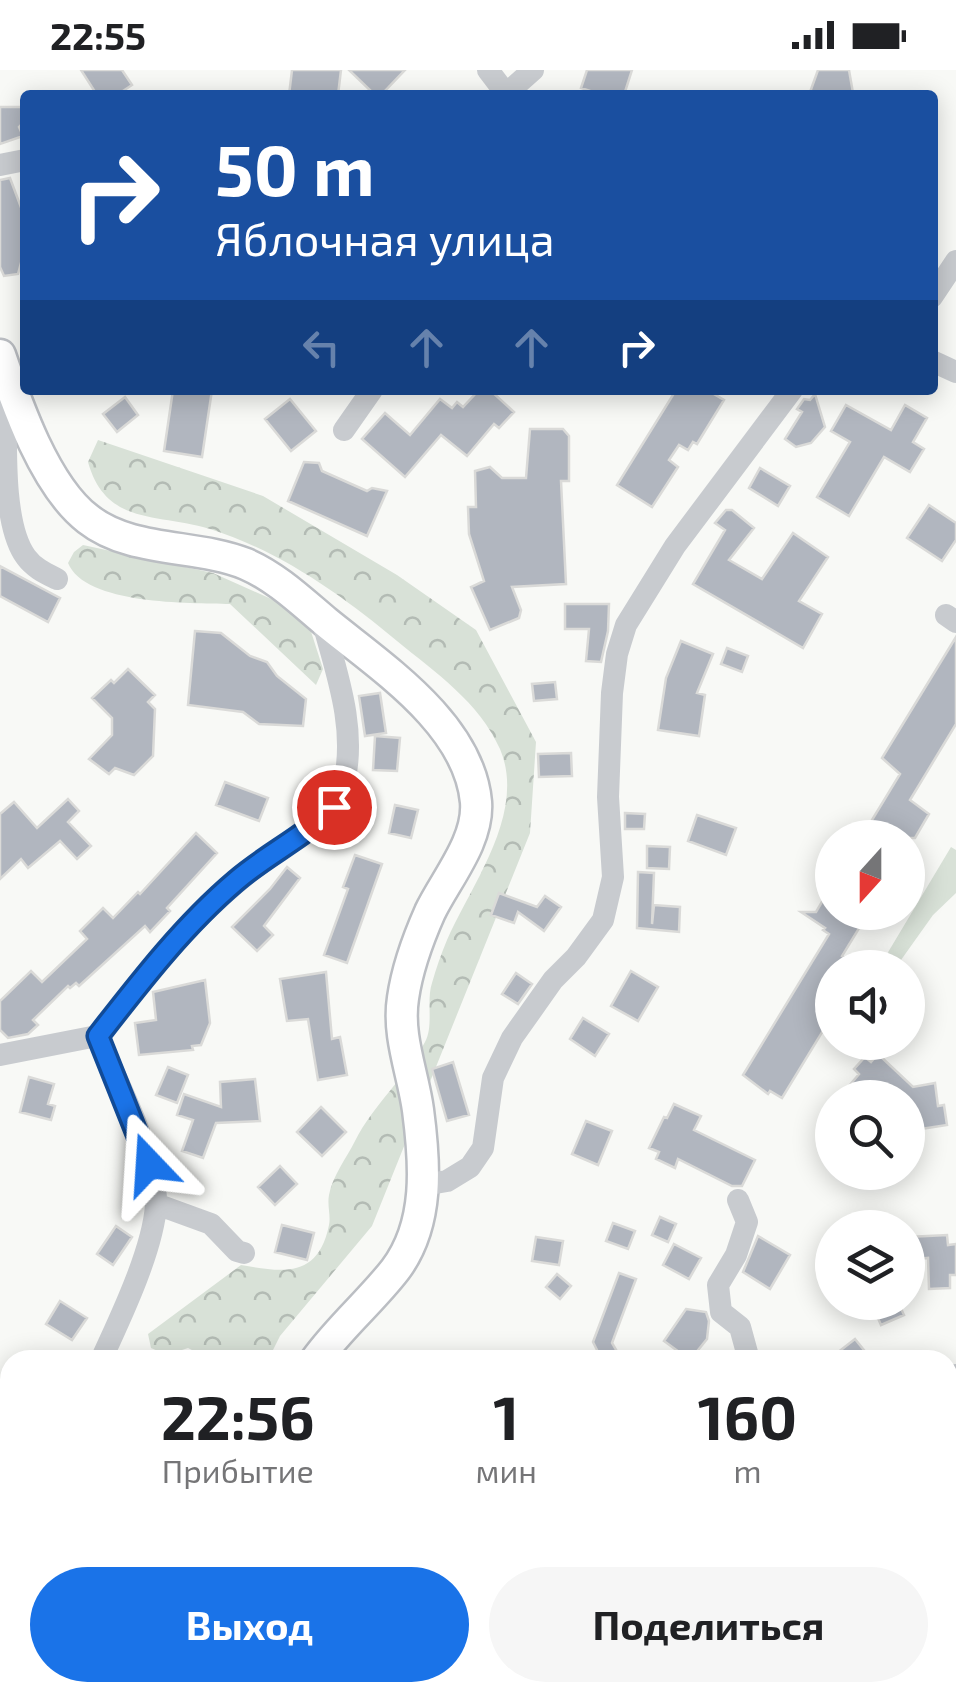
<!DOCTYPE html>
<html lang="ru">
<meta charset="utf-8">
<style>
:root{--surface:#fff;--page:#f6f6f6;--text:#202124;--muted:#757577;--accent:#1a73e8}
body{margin:0;font-family:"Exo 2",sans-serif;background:var(--page);color:var(--text);height:100vh;display:flex;flex-direction:column;font-size:38px;white-space:nowrap}
*{box-sizing:border-box;margin:0}
p{font-size:32px;color:var(--muted)}
.icon{flex:none;width:55px;height:55px;fill:none;stroke:currentColor;stroke-width:2;stroke-linecap:round;stroke-linejoin:round}
.map{position:relative;flex:1;overflow:hidden}
.panel{position:absolute;left:0px;top:1280px;width:958px;height:352px;display:flex;flex-direction:column;background:var(--surface);border-radius:30px 30px 0 0;box-shadow:0 5px 25px #0003}
.panel>*{flex:none}
.hud{position:absolute;left:20px;top:20px;width:918px;height:305px;border-radius:10px;box-shadow:0 5px 25px #0003;background:#1a4fa0;color:#fff;overflow:hidden}
.needle{width:65px;rotate:201deg}
.fabs{position:absolute;left:815px;top:750px;display:grid;gap:20px}
.fabs a{display:grid;place-items:center;width:110px;height:110px;border-radius:50%;background:var(--surface);box-shadow:0 5px 25px #0003;font-size:50px}
.pin{position:absolute;display:grid;place-items:center;width:85px;height:85px;color:#fff;margin:-42px;border:5px solid #fff;border-radius:50%;box-shadow:0 2px 10px #0007}
.me{position:absolute;width:110px;margin:-55px;rotate:340deg;stroke-linejoin:round;filter:drop-shadow(0 0 8px #0008)}
.turn{display:flex;align-items:center;gap:35px;height:210px;padding:0 30px;font-size:45px}
.turn .icon{width:130px;height:130px;stroke-width:2.5}
.turn b{display:block;font-size:70px;line-height:85px}
.lanes{display:flex;align-items:center;height:95px;padding:0 30px;background:#0003;justify-content:center;gap:50px;direction:ltr}
.lanes .off{opacity:.35}
.eta{display:flex;justify-content:space-evenly;align-items:center;height:170px;text-align:center}
.eta b{font-size:60px;font-weight:700;line-height:70px}
.button{display:flex;gap:20px;margin-top:auto;padding:20px 30px}
.button a{flex:1;height:115px;border-radius:60px;background:var(--accent);color:#fff;font-size:40px;font-weight:700;line-height:115px;text-align:center}
.button a+a{background:var(--page);color:var(--text)}
.status{display:flex;justify-content:space-between;align-items:center;height:70px;padding:0 50px;background:var(--surface);direction:ltr}
.status svg{height:28px;fill:currentColor}
.map>svg:first-child{display:block}
.forest{fill:url(#forest-crowns)}
.green{fill:#d8e1d7}
.lines{fill:none;stroke-linecap:round;stroke-linejoin:round}
.river{stroke:#c5ccd4;stroke-width:38}
.building{fill:#b1b6bf;stroke:#dadad8;stroke-width:2.5}
.major-casing{stroke:#bbbec3;stroke-width:35}
.minor{stroke:#c8cbcf;stroke-width:22}
.major{stroke:#fff;stroke-width:30}
.route-casing{stroke:#114b97;stroke-width:25}
.route{stroke:#1a73e8;stroke-width:18}
</style>
<div class="status"><b>22:55</b><svg viewBox="0 0 49 12"><path d="M0 12V9h3v3zM5 12V6h3v6zM10 12V3h3v9zM15 12V0h3v12zM26 1h20v11H26zM47 4h2v5h-2z"/></svg></div>
<div class="map">
<svg width="956" height="1632" viewBox="0 0 956 1632">
<defs>
<pattern id="forest-crowns" width="20" height="18" patternUnits="userSpaceOnUse" patternTransform="scale(2.5)"><rect width="20" height="18" fill="#d8e1d7"/><path d="M2 6a3 3 0 1 1 6 0M12 15a3 3 0 1 1 6 0" fill="none" stroke="#b3bbb4"/></pattern>
</defs>
<rect width="100%" height="100%" fill="#f8f9f6"/>
<path class="forest" d="M98,370L263,426L397,505L476,560L536,672L530,763L372,1156L280,1266L268,1290H211L188,1278L167,1285L151,1278L148,1264L241,1195C283,1202 318,1209 329,1155C331,1146 327,1135 329,1125C332,1107 347,1087 355,1071C374,1034 405,1008 425,972C434,956 426,931 432,913C436,899 441,884 447,870C471,815 527,743 500,679C479,632 436,603 397,571C342,525 280,481 210,459C157,443 106,456 88,392Z
M83,475L213,503L287,536L307,549L323,599L316,615L230,534C190,533 85,535 68,493L74,482Z
M956,1316V1372L948,1383V1328Z
M79,1623V1622L161,1623L158,1632H61Z
M409,1623V1622L449,1623L440,1632H401Z"/>
<path class="green" d="M951,777L956,780V823L933,845L896,897H882L881,894Z"/>
<g class="lines">
<path class="river" d="M948,1425L956,1418
M488,1632L499,1622"/>
</g>
<path class="building" d="M81,0H122L132,15L117,25H97Z
M292,0H341L338,25H289Z
M349,0H405L381,25H375Z
M587,0H632L624,25H602L581,18Z
M818,0H849L853,23L809,25Z
M0,37H25V51L19,57L23,66L0,74Z
M10,108L25,148V178L18,204L4,206L0,197V110Z
M173,320H212L202,387L164,381Z
M479,320H490L514,342L499,358L494,354L467,386L441,365L405,407L362,369L385,343L410,365L440,329L452,338L457,332L463,337Z
M676,320H707L724,330L697,374L693,372L688,380L679,375L669,390L678,397L652,437L617,415Z
M815,324L825,357L811,373L796,377L785,369L802,342L797,339L804,329L810,330Z
M125,327L138,345L117,362L103,344Z
M290,329L316,361L291,381L265,349Z
M846,335L891,360L905,335L927,348L913,372L924,379L910,402L884,387L849,446L817,427L850,372L831,361Z
M530,359H563L569,366V411H561L566,514L512,517L521,540L519,548L490,560L471,517L484,511L469,464L468,437H476L475,401L490,397L502,408H526Z
M304,392L319,393L322,401L367,421L372,418L387,421L367,466L288,431Z
M760,398L790,416L778,436L749,418Z
M929,435L956,453V470L942,491L907,468Z
M726,440H732L754,458L729,490L762,509L793,463L828,487L799,531L822,544L803,578L693,514L725,460L715,453Z
M0,496L60,528L48,552L0,526Z
M565,534H609L608,561L601,592L586,591L589,559H565Z
M195,561L221,563L250,586L267,592L277,606L306,629L303,656L259,654L243,642L188,635Z
M956,567V654L910,730L929,744L915,768H861L900,704L882,688Z
M681,571L713,584L697,623L705,625L699,666L658,660L666,608Z
M727,578L748,586L742,602L721,594Z
M128,599L155,625L148,632L155,639L153,686L134,705L115,698L109,704L89,689L112,665V648L92,628L111,610L114,613Z
M555,612L557,629L534,631L532,614Z
M380,623L386,663L365,666L359,626Z
M375,666L400,668L397,701L373,700Z
M571,683L572,706L539,707L538,684Z
M225,712L268,728L259,751L216,735Z
M68,729L79,741L68,752L91,776L77,789L60,771L28,798L21,789L0,809V744L14,732L37,758Z
M395,735L418,740L411,768L389,763Z
M625,743L645,744L644,759H625Z
M697,745L736,758L726,785L688,771Z
M196,763L217,783L167,838L170,841L150,862L145,856L79,916L76,913L70,918L68,916L33,950L38,955L28,964L8,968L0,960V931L31,901L42,912L87,869L80,861L103,838L113,848L138,822L140,824Z
M647,776L670,777L669,799L647,798Z
M355,785L382,794L347,893L324,885L348,819L343,817Z
M287,797L300,808L264,856L273,865L257,881L232,857L270,819Z
M638,802L654,803L652,854L654,835L680,837L679,862L637,858Z
M832,815V842H869L842,886L861,898H832V946L782,1028L770,1021L768,1024L743,1005L829,864L823,860L825,858L801,842H816Z
M499,823L537,837L545,826L561,837L544,861L518,842L514,853L491,845Z
M631,901L658,917L638,951L611,936Z
M326,902L332,969L340,967L347,1005L318,1010L308,949L287,951L280,909Z
M516,903L532,914L518,934L502,924Z
M205,910L210,953L201,975L192,976L193,980L139,985L135,953L156,950L153,922Z
M583,948L609,964L595,986L570,969Z
M878,984L913,1017L935,1013L938,1036L944,1035L947,1055L908,1061V1028H839L859,1004L854,999L865,987L871,992Z
M453,992L469,1045L447,1051L432,999Z
M168,997L188,1005L177,1033L156,1025Z
M29,1007L54,1014L48,1034L55,1036L51,1050L20,1042Z
M255,1009L260,1051L216,1053L203,1088L182,1081L193,1050L177,1045L184,1024L221,1037L220,1012Z
M674,1034L701,1046L694,1060L755,1090L742,1116H732L678,1089L675,1098L656,1089L659,1082L649,1078L664,1047L667,1048Z
M321,1037L346,1062L322,1086L297,1062Z
M586,1051L612,1061L598,1095L572,1084Z
M280,1096L297,1114L275,1135L258,1117Z
M660,1147L676,1154L668,1172L652,1165Z
M613,1153L635,1161L628,1179L606,1171Z
M282,1155L314,1163L307,1190L275,1182Z
M116,1156L132,1167L113,1195L97,1184Z
M947,1165L948,1175L956,1174V1205H950V1218L929,1219L928,1188L908,1190V1167Z
M758,1166L790,1185L770,1219L743,1202Z
M536,1167L563,1171L559,1195L532,1191Z
M674,1174L701,1188L689,1209L663,1195Z
M619,1203L636,1209L612,1273L622,1290H602L593,1272Z
M557,1204L571,1216L560,1229L546,1217Z
M60,1231L87,1248L72,1270L46,1254Z
M871,1232H898L904,1245L881,1255Z
M686,1239L706,1242L709,1251L707,1269L690,1290L664,1271Z
M855,1269L872,1290H828Z"/>
<g class="lines">
<defs>
<path id="major" d="M0,285C17,335 45,416 88,449C131,483 197,474 246,494C276,507 301,531 326,552C381,597 469,654 476,732C479,771 446,809 430,842C418,869 407,900 403,928C397,966 413,1003 418,1040C425,1093 430,1154 395,1200C371,1231 339,1258 316,1290
M201,1632L204,1622
M242,1632V1622"/>
</defs>
<use href="#major" class="major-casing"/>
<path class="minor" d="M488,0L507,25
M506,24L533,0
M0,95L25,90
M932,227L956,191
M932,291L956,302
M6,317C7,360 0,452 26,487C34,498 45,503 57,509
M344,360L372,320
M946,545L956,552
M0,985L97,966
M424,1115L447,1111L470,1097L483,1078L493,1008L512,968L553,910L576,887L603,850L613,807L608,727L612,623L617,584L626,555L675,476L792,320
M738,1130L747,1152L736,1185L718,1215L721,1242L740,1257L749,1290
M156,1134L211,1154L237,1181L244,1183
M101,1290C120,1249 153,1180 156,1135C158,1090 116,1008 97,966C152,899 205,830 277,782C304,763 336,747 344,713C357,657 336,602 322,549
M948,1318L956,1305
M0,1418L10,1408
M0,1533L7,1546L10,1571
M687,1622L688,1632
M365,1628L371,1622"/>
<use href="#major" class="major"/>
</g>
<g class="lines">
<defs>
<path id="route" d="M149,1094L98,966C140,912 184,855 236,811C267,784 305,767 334,737"/>
</defs>
<use href="#route" class="route-casing"/>
<use href="#route" class="route"/>
</g>
</svg>
<div class="fabs">
<a><svg class="needle" viewBox="-14 -14 28 28"><path d="M0-13l5 13h-10z" fill="#e53935"/><path d="M0 13l5-13h-10z" fill="#757577"/></svg></a>
<a><svg class="icon" aria-label="sound" viewBox="0 0 24 24"><path d="M4 9h4l5-4v14l-5-4H4zM17 9q2 3 0 6"/></svg></a>
<a><svg class="icon" aria-label="search" viewBox="0 0 24 24"><circle cx="10" cy="10" r="6"/><path d="M15 15l6 6"/></svg></a>
<a><svg class="icon" aria-label="layers" viewBox="0 0 24 24"><path d="M12 4l9 5-9 5-9-5zM3 14l9 5 9-5"/></svg></a>
</div>
<div class="pin" style="left:334px;top:737px;background:#d93025"><svg class="icon" aria-label="arrive" viewBox="0 0 24 24"><path d="M6 21V4h12l-3 4 3 4H6"/></svg></div>
<svg class="me" style="left:149px;top:1094px" viewBox="-20 -20 40 40"><path d="M0-17L14 15 0 8-14 15z" fill="#1a73e8" stroke="#fff" stroke-width="4"/></svg>
<div class="hud">
<div class="turn"><svg class="icon" aria-label="right" viewBox="0 0 24 24"><path d="M7 20v-9h11M14 6l5 5-5 5"/></svg><div><b>50 m</b>Яблочная улица</div></div>
<div class="lanes"><svg class="icon off" aria-label="left" viewBox="0 0 24 24"><path d="M17 20v-9H6M10 6l-5 5 5 5"/></svg><svg class="icon off" aria-label="ahead" viewBox="0 0 24 24"><path d="M12 20V5M6 11l6-6 6 6"/></svg><svg class="icon off" aria-label="ahead" viewBox="0 0 24 24"><path d="M12 20V5M6 11l6-6 6 6"/></svg><svg class="icon" aria-label="right" viewBox="0 0 24 24"><path d="M7 20v-9h11M14 6l5 5-5 5"/></svg></div>
</div>
<section class="panel">
<div class="eta">
<div><b>22:56</b><p>Прибытие</p></div>
<div><b>1</b><p>мин</p></div>
<div><b>160</b><p>m</p></div>
</div>
<div class="button"><a>Выход</a><a>Поделиться</a></div>
</section>
</div>
